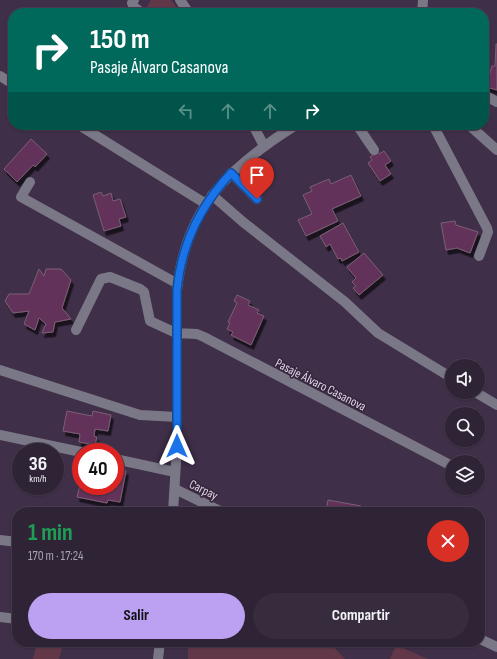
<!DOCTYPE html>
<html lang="es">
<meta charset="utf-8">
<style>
:root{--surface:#2f2336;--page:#372b3e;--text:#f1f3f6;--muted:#a7a4ad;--line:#4a4051;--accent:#bca0f2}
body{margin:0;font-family:"Sofia Sans Condensed",sans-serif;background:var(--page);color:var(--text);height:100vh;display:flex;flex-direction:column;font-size:15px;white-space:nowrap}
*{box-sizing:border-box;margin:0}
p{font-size:13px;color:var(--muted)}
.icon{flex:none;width:22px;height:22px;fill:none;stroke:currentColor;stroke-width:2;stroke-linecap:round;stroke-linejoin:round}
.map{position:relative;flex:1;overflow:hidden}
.side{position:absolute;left:12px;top:507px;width:473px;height:140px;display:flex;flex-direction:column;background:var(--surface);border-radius:16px;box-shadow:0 1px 3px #0004,0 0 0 1px var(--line)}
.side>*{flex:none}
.banner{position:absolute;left:8px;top:8px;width:481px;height:122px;border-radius:16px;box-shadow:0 1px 3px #0004,0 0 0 1px var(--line);background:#00695c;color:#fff;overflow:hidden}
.controls{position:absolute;left:445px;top:359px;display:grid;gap:8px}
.controls a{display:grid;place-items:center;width:40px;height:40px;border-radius:50%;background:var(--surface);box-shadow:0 1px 3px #0004,0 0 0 1px var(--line);font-size:20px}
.speed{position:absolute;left:12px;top:443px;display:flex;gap:8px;font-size:20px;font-weight:700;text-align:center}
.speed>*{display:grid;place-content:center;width:52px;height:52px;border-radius:50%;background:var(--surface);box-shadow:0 1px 3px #0004,0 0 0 1px var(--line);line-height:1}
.speed small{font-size:10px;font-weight:400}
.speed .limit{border:6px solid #d22;background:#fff;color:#111}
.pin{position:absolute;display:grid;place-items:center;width:34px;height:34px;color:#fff;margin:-41px -17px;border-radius:50% 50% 50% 0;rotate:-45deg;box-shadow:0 0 4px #0007}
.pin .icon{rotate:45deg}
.me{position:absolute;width:44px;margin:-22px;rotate:0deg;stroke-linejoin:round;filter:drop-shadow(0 0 3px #0008)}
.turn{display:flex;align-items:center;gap:14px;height:84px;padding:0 16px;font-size:18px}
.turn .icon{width:52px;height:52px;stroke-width:2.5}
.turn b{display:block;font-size:28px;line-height:34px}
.lanes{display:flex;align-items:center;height:38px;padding:0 16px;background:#0003;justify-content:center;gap:20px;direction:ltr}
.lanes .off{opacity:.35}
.round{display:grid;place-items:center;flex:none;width:42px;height:42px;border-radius:21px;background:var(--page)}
.headline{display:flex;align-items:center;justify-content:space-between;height:68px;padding:0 16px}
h1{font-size:24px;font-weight:700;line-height:30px;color:#1e9e55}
.action{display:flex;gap:8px;margin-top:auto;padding:8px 16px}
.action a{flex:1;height:46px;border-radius:24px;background:var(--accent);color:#111;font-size:16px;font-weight:700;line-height:46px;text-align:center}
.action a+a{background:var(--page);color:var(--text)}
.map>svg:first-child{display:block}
.green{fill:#623848}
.building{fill:#64335a;stroke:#7b5f74;filter:url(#shadow)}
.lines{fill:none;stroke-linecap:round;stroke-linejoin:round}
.minor{stroke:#7a7886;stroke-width:10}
.route-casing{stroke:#114b97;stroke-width:10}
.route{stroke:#1a73e8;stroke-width:7}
.labels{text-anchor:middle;stroke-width:3;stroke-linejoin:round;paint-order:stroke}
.street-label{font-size:13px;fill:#dfd5e5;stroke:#35253d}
</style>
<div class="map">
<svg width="497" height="659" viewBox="0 0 497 659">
<defs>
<filter id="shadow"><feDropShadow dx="2.5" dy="4.5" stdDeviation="0" flood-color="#0009"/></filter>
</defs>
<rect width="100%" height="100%" fill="#3f2f48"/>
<path class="green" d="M151,0H171L181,13H150L145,10Z
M37,642H64L59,659H33Z
M188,642H329L345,659H188Z
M396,645L428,659H390Z"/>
<path class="building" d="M496,44H497V90L486,87L492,66H495Z
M31,139L47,154L35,167L33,165L17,182L4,169Z
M384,151L391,161L385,165L391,174L380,181L368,163L372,160L370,157L378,152L379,154Z
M351,175L361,196L332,209L338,221L306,236L298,220L312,214L303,195L312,191L310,187L329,179L331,184Z
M101,192L103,196L111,193L113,201L120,199L126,217L119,219L121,226L104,231L93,195Z
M455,221L456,225L478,232L470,253L457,248L446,250L441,223Z
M343,223L359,252L342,261L341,258L338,259L330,244L326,247L320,236Z
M364,253L383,275L359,295L353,288L356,286L352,282L356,278L347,267Z
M39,269L44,276L46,269H61L71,280L62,308L71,319L55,322L53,332L42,333L46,324L39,318L35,330L24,324L29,311L13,313L5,301L9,294H29Z
M237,295L250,301L248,305L259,310L257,313L264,316L251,345L231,335L233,332L227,329L230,323L228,322L237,303L234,301Z
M67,411L92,416L93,411L111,415L108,431L95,429L94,436L97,437L95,445L79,442L80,434L63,431Z
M115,469L126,471L120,502L108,500L107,503L77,497L81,481V486H115Z
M328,500L361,506L360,512H326Z"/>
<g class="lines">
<path class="minor" d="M134,0L132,3L134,7L142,13
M180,0L189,13
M422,13L423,0
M0,76L13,84
M484,95L497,102
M79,125L206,204
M253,125L264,146
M357,125L374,150
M433,125L487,228L488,232L479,256
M469,125L497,150
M231,173L257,199
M30,182L21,197L178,284
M212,195L243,222L345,302L378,333L452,378
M76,330L101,279L110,277L140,289L144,292L150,321L176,333L197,334L204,337L452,466
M0,370L140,415L177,417
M475,392L497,405
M0,435L81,452
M115,459L175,472
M175,489L222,512
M173,512L177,446V291C185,208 229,167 296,125
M0,540L17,542
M0,617L17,619
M480,639L497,647
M158,659L160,642"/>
</g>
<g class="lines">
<defs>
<path id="route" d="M177,446V291C181,245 200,206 231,173L257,199"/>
</defs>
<use href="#route" class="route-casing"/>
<use href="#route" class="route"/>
</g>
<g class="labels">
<g class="street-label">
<text transform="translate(321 384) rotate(27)" y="5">Pasaje Álvaro Casanova</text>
<text transform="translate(204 489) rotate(26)" y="5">Carpay</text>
</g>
</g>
</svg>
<div class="controls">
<a><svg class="icon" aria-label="sound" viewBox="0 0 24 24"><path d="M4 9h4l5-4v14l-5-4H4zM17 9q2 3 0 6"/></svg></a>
<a><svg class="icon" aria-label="search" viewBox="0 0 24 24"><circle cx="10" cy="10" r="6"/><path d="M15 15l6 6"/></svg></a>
<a><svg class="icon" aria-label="layers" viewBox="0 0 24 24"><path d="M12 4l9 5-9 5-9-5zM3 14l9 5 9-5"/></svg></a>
</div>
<div class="speed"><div>36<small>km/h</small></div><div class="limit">40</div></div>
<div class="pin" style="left:257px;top:199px;background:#d93025"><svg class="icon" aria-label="arrive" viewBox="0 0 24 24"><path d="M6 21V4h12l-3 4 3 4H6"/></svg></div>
<svg class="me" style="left:177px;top:446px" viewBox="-20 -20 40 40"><path d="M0-17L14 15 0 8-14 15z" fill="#1a73e8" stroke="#fff" stroke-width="4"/></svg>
<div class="banner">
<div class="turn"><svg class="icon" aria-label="right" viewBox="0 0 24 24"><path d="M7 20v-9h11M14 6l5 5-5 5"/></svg><div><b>150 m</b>Pasaje Álvaro Casanova</div></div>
<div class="lanes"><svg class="icon off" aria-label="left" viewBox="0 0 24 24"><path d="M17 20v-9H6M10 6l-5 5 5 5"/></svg><svg class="icon off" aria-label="ahead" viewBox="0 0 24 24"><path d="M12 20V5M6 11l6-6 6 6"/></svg><svg class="icon off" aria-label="ahead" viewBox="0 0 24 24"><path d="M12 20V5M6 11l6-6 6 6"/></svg><svg class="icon" aria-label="right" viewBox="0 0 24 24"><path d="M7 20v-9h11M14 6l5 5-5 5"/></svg></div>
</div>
<section class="side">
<div class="headline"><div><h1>1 min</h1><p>170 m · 17:24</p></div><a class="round" style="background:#d93025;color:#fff"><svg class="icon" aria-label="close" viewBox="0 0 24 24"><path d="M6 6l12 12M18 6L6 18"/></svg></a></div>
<div class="action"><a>Salir</a><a>Compartir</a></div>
</section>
</div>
